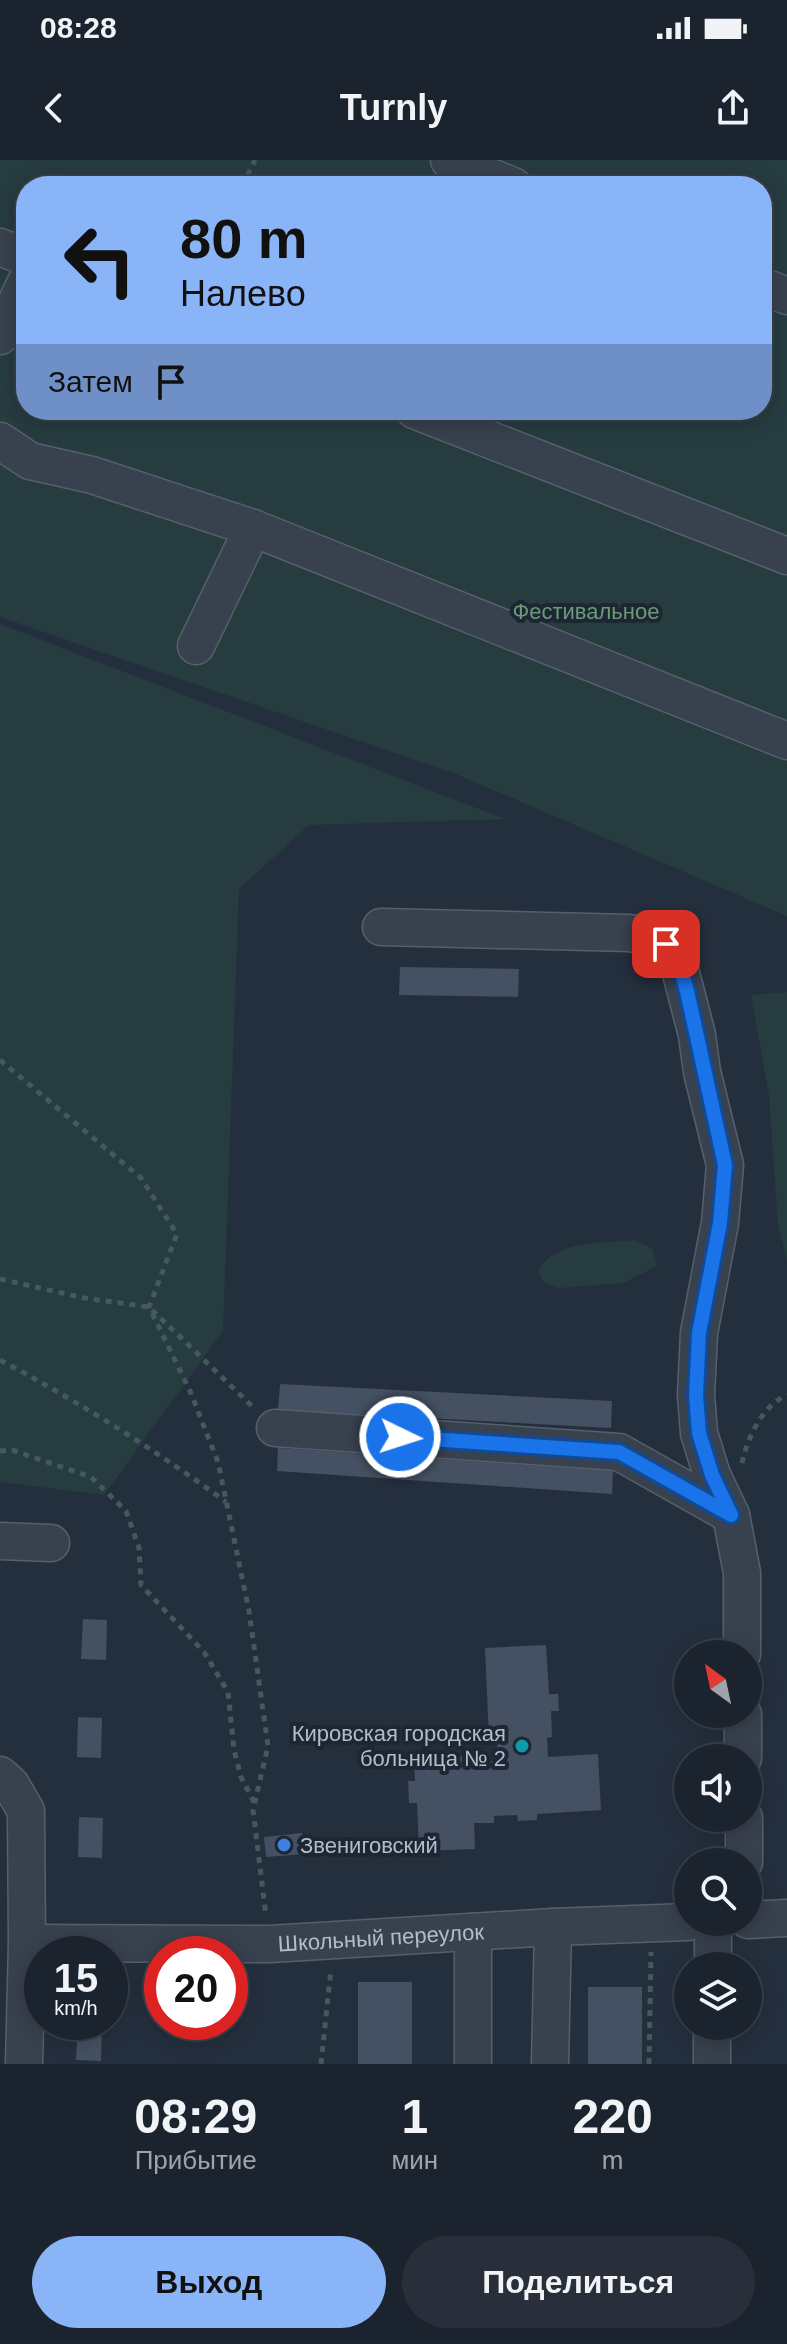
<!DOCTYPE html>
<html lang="ru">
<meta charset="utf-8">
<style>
:root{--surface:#1b232e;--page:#282f3a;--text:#f1f3f6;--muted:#a0a4aa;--line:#39404a;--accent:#8ab4f8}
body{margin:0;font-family:Arial,sans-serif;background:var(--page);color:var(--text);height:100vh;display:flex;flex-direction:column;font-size:30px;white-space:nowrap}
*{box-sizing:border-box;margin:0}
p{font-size:26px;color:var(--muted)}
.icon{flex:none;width:44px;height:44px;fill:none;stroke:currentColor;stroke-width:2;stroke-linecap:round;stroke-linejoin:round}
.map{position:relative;height:1904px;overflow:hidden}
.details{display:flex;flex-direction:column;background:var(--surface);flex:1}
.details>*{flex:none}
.hud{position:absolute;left:16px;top:16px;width:756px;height:244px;border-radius:32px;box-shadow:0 4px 20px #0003,0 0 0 2px var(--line);background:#8ab4f8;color:#111;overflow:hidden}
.needle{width:52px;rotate:327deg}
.buttons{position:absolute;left:674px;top:1480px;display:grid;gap:16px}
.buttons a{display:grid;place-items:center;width:88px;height:88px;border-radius:50%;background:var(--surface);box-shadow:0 4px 20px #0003,0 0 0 2px var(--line);font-size:40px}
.speed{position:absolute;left:24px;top:1776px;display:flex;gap:16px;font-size:40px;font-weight:700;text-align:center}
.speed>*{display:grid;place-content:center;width:104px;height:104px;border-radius:50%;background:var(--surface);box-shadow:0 4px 20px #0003,0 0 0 2px var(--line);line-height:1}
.speed small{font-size:20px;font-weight:400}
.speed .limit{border:12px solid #d22;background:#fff;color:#111}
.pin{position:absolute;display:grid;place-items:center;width:68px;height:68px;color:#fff;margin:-34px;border-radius:16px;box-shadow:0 4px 12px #0006}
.me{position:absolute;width:88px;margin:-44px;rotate:94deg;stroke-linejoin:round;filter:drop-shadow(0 0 6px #0008)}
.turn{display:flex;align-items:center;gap:28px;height:168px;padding:0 32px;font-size:36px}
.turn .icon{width:104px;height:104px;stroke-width:2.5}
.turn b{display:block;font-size:56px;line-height:68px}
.then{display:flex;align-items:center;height:76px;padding:0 32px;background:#0003;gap:16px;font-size:30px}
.eta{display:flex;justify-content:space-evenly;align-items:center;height:136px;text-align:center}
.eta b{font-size:48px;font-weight:600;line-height:56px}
.cta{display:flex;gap:16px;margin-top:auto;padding:16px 32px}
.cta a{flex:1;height:92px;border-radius:48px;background:var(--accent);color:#111;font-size:32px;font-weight:600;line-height:92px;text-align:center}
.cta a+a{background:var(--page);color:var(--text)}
.status{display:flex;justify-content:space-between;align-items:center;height:56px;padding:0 40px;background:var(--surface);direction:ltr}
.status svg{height:22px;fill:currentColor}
header{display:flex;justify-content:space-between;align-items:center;height:104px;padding:0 32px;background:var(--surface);font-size:36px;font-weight:600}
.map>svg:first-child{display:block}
.green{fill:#263c3f;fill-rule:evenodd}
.building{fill:#455162}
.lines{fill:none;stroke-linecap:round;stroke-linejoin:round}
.minor-casing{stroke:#565f6c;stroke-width:39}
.path{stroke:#44595c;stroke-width:5;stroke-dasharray:6 6;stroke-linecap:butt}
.minor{stroke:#38414e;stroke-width:36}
.route-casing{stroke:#114b97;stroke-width:20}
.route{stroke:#1a73e8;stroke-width:14}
.culture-dot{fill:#0f9aa8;stroke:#1d2633;stroke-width:3}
.shop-dot{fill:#3f7fe0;stroke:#1d2633;stroke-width:3}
.labels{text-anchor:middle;stroke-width:8;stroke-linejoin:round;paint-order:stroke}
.park-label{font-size:22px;fill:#6b9a76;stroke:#1d2633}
.poi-label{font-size:22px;fill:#b4bcc9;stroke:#1d2633;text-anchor:end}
.street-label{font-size:22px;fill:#b4bcc9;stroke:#1d2633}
</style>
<div class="status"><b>08:28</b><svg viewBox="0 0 49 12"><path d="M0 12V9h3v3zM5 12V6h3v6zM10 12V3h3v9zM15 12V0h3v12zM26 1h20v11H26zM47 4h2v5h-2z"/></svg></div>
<header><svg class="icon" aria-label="back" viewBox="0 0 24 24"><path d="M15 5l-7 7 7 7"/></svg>Turnly<svg class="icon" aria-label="share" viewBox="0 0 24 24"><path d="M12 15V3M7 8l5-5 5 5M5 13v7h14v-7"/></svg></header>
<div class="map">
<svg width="787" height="1904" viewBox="0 0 787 1904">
<rect width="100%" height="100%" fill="#242f3e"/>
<path class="green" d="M0,0H787V756L456,614L0,457ZM26,26H762V250H26Z
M0,464L505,659L309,665L239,729L223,1171L104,1335L0,1322Z
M787,832V1101L778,1065L769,935L751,835Z
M634,1080L653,1089L657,1106L623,1123L559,1128L544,1122L538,1111C555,1079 602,1084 634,1080Z"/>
<path class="building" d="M400,807L519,809L518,837L399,835Z
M280,1224L612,1241L611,1268L278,1250Z
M278,1288L613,1311L612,1334L277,1311Z
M83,1459L107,1460L106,1500L81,1499Z
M546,1485L549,1534H558L559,1551H551L552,1577L547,1578L548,1597L598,1594L601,1650L537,1654V1660L518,1661L517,1655L494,1656V1663H474L475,1689L419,1691L417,1643H409L408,1621H415L414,1598L472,1596V1609L491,1608V1601H498L497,1577L489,1578L485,1488Z
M78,1557L102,1558L101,1598L77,1597Z
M79,1657L103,1658L102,1698L78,1697Z
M302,1673L304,1694L266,1697L264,1677Z
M358,1822H412V1904H358Z
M588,1827H642V1904H588Z
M78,1862H102L101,1901L76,1900Z"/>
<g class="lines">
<defs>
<g id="minor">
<path d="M449,0L513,26"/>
<path d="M0,87L26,97"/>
<path d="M762,126L787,136"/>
<path d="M0,176L26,122"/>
<path d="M414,250L787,396"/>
<path d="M0,281L30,301L92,315L253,368L787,581"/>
<path d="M196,486L253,368"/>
<path d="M381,767L629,773C649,776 662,779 676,794L697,875L702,912L725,1005L720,1063L699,1173L696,1235L699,1273L712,1315L731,1355L742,1413V1494"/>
<path d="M275,1268L619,1292L731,1355"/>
<path d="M0,1381L51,1383"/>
<path d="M743,1554V1598"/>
<path d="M0,1615L11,1625L26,1651L27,1783L24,1904"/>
<path d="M744,1658V1702"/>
<path d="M748,1760L787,1758"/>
<path id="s1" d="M27,1783L270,1784L553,1767L688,1762"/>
<path d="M713,1806V1762"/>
<path d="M473,1904V1772"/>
<path d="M550,1904L553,1767"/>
<path d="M712,1904V1866"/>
</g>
</defs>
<use href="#minor" class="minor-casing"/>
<path class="path" d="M242,26L255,0
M0,900L141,1018L177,1074L149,1147L190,1231L218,1302L249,1451L268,1586L253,1650L266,1756
M0,1119L84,1138L149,1147L254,1248
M0,1200C79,1242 154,1289 226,1342
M0,1291L12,1290L91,1317L126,1351L139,1388L141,1425L204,1492L228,1532L234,1590L241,1617L254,1642
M742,1303C747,1278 763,1245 787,1235
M321,1904L331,1809
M649,1904L651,1792"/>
<use href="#minor" class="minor"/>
</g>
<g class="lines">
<defs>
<path id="route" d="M400,1277L619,1292L731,1355L712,1315L699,1273L696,1235L699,1173L720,1063L725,1005L687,831L676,794L666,784"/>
</defs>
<use href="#route" class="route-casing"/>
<use href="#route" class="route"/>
</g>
<circle class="culture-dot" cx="522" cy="1586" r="8"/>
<circle class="shop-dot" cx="284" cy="1685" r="8"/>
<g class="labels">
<g class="park-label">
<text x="586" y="459">Фестивальное</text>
</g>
<g class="poi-label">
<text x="506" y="1581">Кировская городская<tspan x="506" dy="25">больница № 2</tspan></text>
<text x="300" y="1693" text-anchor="start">Звениговский</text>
</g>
<g class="street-label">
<text dy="8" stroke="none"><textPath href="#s1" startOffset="354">Школьный переулок</textPath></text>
</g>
</g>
</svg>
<div class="buttons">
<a><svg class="needle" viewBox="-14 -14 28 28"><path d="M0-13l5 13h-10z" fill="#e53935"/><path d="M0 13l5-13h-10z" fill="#a0a4aa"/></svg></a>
<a><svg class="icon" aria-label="sound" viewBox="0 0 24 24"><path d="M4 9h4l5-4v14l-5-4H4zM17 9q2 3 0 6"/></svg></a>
<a><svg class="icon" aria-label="search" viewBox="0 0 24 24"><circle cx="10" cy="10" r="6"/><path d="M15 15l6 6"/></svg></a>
<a><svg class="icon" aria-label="layers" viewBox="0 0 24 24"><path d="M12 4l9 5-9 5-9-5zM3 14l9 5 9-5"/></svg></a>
</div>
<div class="speed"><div>15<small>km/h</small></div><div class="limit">20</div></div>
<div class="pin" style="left:666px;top:784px;background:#d93025"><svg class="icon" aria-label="arrive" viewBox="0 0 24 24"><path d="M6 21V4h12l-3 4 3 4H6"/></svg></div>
<svg class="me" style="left:400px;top:1277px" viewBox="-20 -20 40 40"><circle r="17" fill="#1a73e8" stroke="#fff" stroke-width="3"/><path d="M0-11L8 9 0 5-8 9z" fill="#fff"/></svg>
<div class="hud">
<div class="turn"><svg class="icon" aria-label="left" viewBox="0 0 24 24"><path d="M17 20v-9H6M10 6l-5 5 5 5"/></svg><div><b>80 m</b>Налево</div></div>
<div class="then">Затем<svg class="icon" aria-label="arrive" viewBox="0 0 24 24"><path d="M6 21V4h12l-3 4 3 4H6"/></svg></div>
</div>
</div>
<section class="details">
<div class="eta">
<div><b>08:29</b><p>Прибытие</p></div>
<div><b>1</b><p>мин</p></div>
<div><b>220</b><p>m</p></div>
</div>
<div class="cta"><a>Выход</a><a>Поделиться</a></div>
</section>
